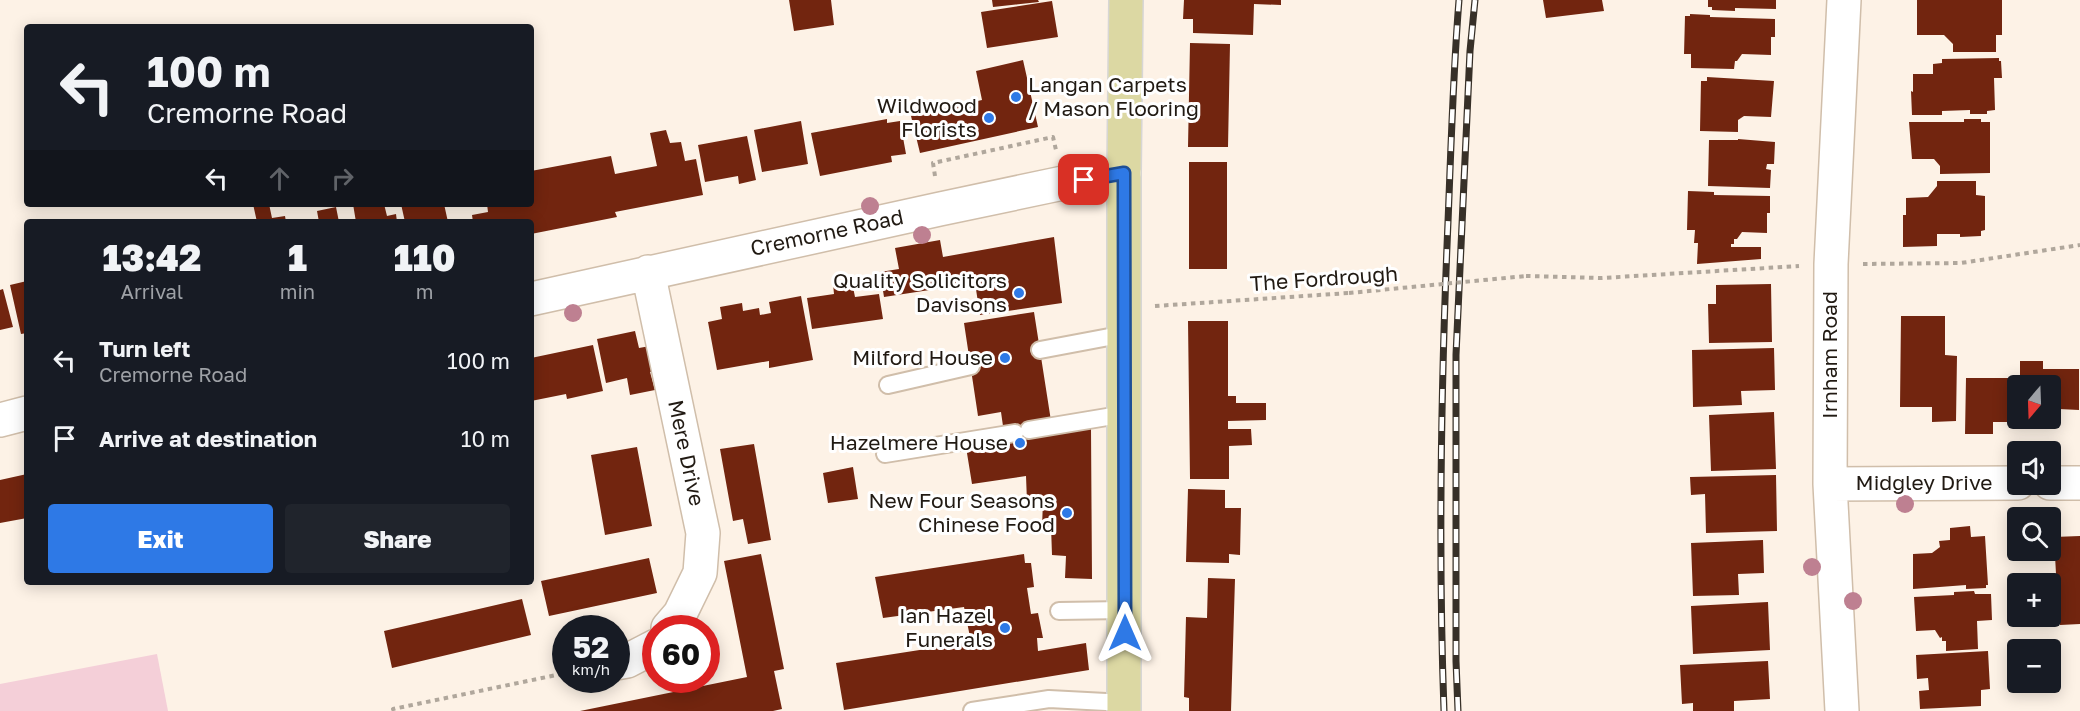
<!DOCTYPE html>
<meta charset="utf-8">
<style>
:root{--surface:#171b24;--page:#20242c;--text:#f1f3f6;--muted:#9ea1a6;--accent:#2e79e6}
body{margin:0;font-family:"Golos Text",sans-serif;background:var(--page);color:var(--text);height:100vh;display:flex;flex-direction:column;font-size:22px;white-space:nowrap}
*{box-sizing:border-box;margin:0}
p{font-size:20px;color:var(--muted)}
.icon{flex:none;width:33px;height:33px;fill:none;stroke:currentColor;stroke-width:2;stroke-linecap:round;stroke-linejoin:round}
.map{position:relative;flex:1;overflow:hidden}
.panel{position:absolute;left:24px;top:219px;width:510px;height:366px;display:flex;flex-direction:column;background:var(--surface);border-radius:6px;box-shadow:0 3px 15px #0003}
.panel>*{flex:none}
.guide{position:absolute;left:24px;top:24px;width:510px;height:183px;border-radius:6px;box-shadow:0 3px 15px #0003;background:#171b24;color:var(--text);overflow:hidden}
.needle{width:39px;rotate:199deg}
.buttons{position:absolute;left:2007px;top:375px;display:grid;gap:12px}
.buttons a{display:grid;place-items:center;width:54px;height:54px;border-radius:6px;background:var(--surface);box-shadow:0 3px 15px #0003;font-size:30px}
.speed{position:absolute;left:552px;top:615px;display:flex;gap:12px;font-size:30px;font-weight:700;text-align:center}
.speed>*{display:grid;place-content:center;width:78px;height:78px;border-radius:50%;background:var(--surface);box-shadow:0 3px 15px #0003;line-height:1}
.speed small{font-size:15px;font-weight:400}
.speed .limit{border:9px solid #d22;background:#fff;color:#111}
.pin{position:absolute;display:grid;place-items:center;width:51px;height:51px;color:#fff;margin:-26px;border-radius:12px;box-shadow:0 3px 9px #0006}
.me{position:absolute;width:66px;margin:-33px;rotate:0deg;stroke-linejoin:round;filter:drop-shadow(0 0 4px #0008)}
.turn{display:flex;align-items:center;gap:21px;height:126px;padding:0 24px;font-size:27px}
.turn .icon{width:78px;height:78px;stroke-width:2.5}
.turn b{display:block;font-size:42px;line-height:51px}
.lanes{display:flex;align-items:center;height:57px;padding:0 24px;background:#0003;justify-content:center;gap:30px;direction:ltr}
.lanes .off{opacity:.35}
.eta{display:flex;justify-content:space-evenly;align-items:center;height:102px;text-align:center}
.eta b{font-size:36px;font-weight:800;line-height:42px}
.button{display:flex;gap:12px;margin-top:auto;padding:12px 24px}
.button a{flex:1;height:69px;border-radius:6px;background:var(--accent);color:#fff;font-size:24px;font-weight:800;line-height:69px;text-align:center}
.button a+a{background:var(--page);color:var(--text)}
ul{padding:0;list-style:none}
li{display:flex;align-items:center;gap:18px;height:78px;padding:0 24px}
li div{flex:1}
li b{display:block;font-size:22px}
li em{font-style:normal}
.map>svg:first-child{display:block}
.green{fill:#f4cfd8}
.building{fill:#72250f}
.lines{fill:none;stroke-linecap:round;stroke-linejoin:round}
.service-casing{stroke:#d0beaa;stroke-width:20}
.minor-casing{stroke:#d0beaa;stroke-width:36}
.primary-casing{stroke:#d7d6d5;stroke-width:36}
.path{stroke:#b0a79c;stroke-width:4;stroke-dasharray:4.5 4.5;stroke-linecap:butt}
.service{stroke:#fff;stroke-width:16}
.minor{stroke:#fff;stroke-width:33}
.primary{stroke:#dcd8a3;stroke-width:33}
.rail-casing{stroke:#373028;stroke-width:7}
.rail{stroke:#fff;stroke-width:4.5;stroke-dasharray:14;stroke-linecap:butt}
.path-bridge{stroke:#b0a79c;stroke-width:4;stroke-dasharray:4.5 4.5;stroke-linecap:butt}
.tree{fill:#be8091}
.route-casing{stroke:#1e4f96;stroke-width:15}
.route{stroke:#2e79e6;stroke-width:10}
.poi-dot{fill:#2e79e6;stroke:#fff;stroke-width:2}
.labels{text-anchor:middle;stroke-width:6;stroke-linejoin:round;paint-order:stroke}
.poi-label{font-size:21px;fill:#211a13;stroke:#fff;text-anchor:end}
.street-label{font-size:21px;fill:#211a13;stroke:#fff}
</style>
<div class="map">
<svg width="2080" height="711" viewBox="0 0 2080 711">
<rect width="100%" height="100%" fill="#fdf2e6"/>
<path class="green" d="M157,654L168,711H0V684Z"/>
<path class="building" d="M789,0H831L834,25L794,31Z
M992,0H1038L1039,2L993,7Z
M1184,0H1281V5L1254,4L1253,35L1193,33V19H1183Z
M1543,0H1602L1604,11L1546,18Z
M1708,0H1776V9L1735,8V11L1712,10V7H1708Z
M1917,0H2002V35H1996V52H1953V44L1944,35H1917Z
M1052,1L1058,37L987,48L981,12Z
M1690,14L1710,15V17L1775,19V37H1771V55L1742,54L1737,61H1735L1734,69L1691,68V54H1684L1685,16H1690Z
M1190,43L1230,44L1228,147H1188Z
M1999,58V61H2001L2002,78H1994L1995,110L1987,111V114H1970V110L1942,111V115H1912L1911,91L1913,92V74H1933V64L1942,63V59Z
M1023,60L1038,127L920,153L911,116L982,100L976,71Z
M1707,77L1774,81L1771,117L1744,116L1738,120V132L1700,131L1701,81H1707Z
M887,119V123L900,121L906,154L891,156L892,162L820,176L811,133Z
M1964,119H1981V122H1990V173L1940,174V166L1934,159H1912L1909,122H1964Z
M801,121L808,164L762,172L754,130Z
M666,130L670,143L681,142L685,161L696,159L703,195L615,212L617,217L531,234V222H473L472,215L488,212L487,204H531V171L611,156L615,174L657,166L650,133Z
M747,136L756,180L739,184L738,176L705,182L698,145Z
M1738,139L1775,142L1774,164H1767L1766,169L1771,170L1770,188L1708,186L1709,140H1738Z
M1189,162H1227V269H1189Z
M1937,181H1976V195L1985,196V230L1981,231V236L1960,237V234H1937V246L1903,247V215H1906V198L1928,197L1937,186Z
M1688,191L1714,192V195L1770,196V213H1767V233L1742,232L1737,239H1734V244H1731V247H1761V259L1697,264L1698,243H1694L1695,230H1687Z
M253,204H269L272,218L285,216L286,222H257Z
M353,204H384L387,216L396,214L397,222H356Z
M401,204H444L448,222H405Z
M336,207L339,222H319L317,211Z
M1054,237L1062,303L980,315L975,283L884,297L880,272L899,269L895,248L940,240L943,257Z
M27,281V333L21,334L10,285Z
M852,282L855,297L879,294L883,319L812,329L807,298L834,294L833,284Z
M1771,284L1772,342L1709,343L1708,304H1716V285Z
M3,289L13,327L0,330V290Z
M801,296L813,360L769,368V361L717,370L708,322L722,319L720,307L742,303L743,311L759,308L760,315L771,313L769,302Z
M1034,312L1051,421L1091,428L1092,579L1065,578L1066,556L1052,555L1051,526L1042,527L1043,501L1027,502L1026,476L972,484L966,447L1016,439L1013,424L1003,426L1001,412L978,416L964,323Z
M1901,316H1945V355L1957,356L1956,421L1932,422V407H1900Z
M1188,321H1228V396H1236V403H1266V420L1228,421V429H1251L1252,445L1229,446V479H1190Z
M635,331L639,348L650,346L656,371L650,372L655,390L630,395L627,378L606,383L597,339Z
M593,345L603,391L567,399L566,394L531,401V358Z
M1774,348L1775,390L1741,391L1742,405L1693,407L1692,350Z
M2020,361H2043V369H2079V410L2059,409L2058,417H2050V386H2020Z
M1966,378H2009L2008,422H1993V434H1965Z
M1774,412L1776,469L1711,471L1709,415Z
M754,444L771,540L748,544L743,519L733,521L720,449Z
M637,447L652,526L605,535L591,455Z
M853,467L858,499L828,503L823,473Z
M27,474V518L0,523V480Z
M1776,475L1777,531L1706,533L1705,494L1691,495L1690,477Z
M1188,489L1225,490V508H1241L1240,555L1229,554V563L1186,562Z
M1970,526L1971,537L1985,536L1988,585H1986V588L1966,589V585L1913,589V554L1932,553L1940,547L1939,541L1950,540V528Z
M2080,536V624L2060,625L2059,617H2050V584H2043V574H2056L2054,537Z
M1763,540L1764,573L1738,574L1739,595L1693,596L1691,543Z
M761,554L784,669L774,671L782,709L773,711H580L747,677L724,561Z
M1024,554L1025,563H1031L1034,587L1027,588L1031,614L1038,613L1043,638H1037L1038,651L1086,643L1089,670L844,710L836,663L971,642L964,607L883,618L875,577Z
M649,558L657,593L549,616L541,581Z
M1208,578L1235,579L1231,711H1189V698L1184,697L1186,617L1207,618Z
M1974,591L1975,594H1991L1992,620L1977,621L1978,649L1946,651V641H1942V637L1940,638L1935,630L1916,631L1914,597L1954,595V592Z
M522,599L531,635L392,668L384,631Z
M1768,602L1770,650L1693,654L1691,606Z
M1988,651L1990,689L1981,690V706L1920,709L1919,691L1929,690L1928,678L1917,679L1916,655Z
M1768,661L1770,699L1734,701V711H1693V703L1682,704L1680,665Z"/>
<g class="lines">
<defs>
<path id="service" d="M1040,350L1125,334
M888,385L971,366
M1029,430L1125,414
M885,454L1015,433
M1059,611L1124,610
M972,711L1049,699L1125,703"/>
<path id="minor" d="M648,272L703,533L700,573L680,614L668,628
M531,299L940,209L1063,183L1124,173
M0,420L27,413
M2050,483H2080
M1830,484L2018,483
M616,663L627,661L656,646
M1842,711L1830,484L1831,264L1844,0"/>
<path id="primary" d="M1124,711V173L1126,0"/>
</defs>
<use href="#service" class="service-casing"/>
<use href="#minor" class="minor-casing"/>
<use href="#primary" class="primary-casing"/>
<path class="path" d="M935,176L933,163L1053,137L1056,150
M1863,264L1961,263L2080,245
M1526,276L1602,278L1799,266
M1155,306L1349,293
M394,711L393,709L566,673"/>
<use href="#service" class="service"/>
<use href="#minor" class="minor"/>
<use href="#primary" class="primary"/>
<defs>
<path id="rail" d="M1444,711C1438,548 1441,385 1448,222C1451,148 1453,74 1459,0
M1458,711L1456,661V355L1470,51L1475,0"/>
</defs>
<use href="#rail" class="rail-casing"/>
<use href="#rail" class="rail"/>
<path class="path-bridge" d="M1349,293L1526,276"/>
</g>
<g class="tree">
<circle cx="870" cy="206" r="9"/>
<circle cx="922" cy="235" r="9"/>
<circle cx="573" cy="313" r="9"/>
<circle cx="1905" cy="504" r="9"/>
<circle cx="1812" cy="567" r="9"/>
<circle cx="1853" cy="601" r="9"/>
</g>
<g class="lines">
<defs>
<path id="route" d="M1084,180L1124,173L1125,633"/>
</defs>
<use href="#route" class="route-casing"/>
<use href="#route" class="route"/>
</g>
<g class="poi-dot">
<circle cx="1016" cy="97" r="6"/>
<circle cx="989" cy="118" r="6"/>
<circle cx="1019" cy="293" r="6"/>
<circle cx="1005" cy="358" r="6"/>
<circle cx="1020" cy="443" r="6"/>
<circle cx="1067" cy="513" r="6"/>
<circle cx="1005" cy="628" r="6"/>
</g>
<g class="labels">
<g class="poi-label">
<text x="1028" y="92" text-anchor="start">Langan Carpets<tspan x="1028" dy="24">/ Mason Flooring</tspan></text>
<text x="977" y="113">Wildwood<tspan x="977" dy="24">Florists</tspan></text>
<text x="1007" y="288">Quality Solicitors<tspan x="1007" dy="24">Davisons</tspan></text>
<text x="993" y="365">Milford House</text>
<text x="1008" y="450">Hazelmere House</text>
<text x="1055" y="508">New Four Seasons<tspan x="1055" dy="24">Chinese Food</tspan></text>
<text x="993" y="623">Ian Hazel<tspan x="993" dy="24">Funerals</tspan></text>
</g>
<g class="street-label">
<text transform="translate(827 233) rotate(-12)" y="7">Cremorne Road</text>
<text transform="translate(1324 279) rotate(-4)" y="7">The Fordrough</text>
<text transform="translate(1830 355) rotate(-90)" y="7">Irnham Road</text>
<text transform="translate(686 453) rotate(78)" y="7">Mere Drive</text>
<text x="1924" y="490">Midgley Drive</text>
</g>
</g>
</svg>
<div class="buttons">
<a><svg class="needle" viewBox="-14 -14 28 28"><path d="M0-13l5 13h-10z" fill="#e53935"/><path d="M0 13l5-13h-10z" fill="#9ea1a6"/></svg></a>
<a><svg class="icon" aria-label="sound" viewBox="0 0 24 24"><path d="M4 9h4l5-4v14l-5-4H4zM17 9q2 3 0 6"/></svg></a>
<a><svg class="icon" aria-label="search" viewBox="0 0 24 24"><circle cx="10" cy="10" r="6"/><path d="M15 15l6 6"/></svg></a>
<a>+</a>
<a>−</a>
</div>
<div class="speed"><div>52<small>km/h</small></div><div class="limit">60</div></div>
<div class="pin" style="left:1084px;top:180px;background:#d93025"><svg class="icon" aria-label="arrive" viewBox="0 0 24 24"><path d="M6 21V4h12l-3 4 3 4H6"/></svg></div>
<svg class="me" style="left:1125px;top:633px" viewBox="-20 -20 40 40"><path d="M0-17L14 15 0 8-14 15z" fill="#2e79e6" stroke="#fff" stroke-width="4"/></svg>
<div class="guide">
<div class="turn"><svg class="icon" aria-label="left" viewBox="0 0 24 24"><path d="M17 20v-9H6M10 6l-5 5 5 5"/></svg><div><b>100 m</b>Cremorne Road</div></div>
<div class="lanes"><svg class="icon" aria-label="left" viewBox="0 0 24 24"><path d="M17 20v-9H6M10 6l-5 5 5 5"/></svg><svg class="icon off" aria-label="ahead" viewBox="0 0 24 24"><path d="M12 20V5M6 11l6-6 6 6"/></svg><svg class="icon off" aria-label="right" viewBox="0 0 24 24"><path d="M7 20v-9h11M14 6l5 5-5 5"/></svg></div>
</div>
<section class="panel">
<div class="eta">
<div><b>13:42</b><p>Arrival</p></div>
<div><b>1</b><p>min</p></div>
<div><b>110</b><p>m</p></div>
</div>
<ul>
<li><svg class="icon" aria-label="left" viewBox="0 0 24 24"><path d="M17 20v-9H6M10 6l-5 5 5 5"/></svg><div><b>Turn left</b><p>Cremorne Road</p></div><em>100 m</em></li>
<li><svg class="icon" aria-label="arrive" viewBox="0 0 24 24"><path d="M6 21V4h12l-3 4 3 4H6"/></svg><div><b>Arrive at destination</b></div><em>10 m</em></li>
</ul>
<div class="button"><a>Exit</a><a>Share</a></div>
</section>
</div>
